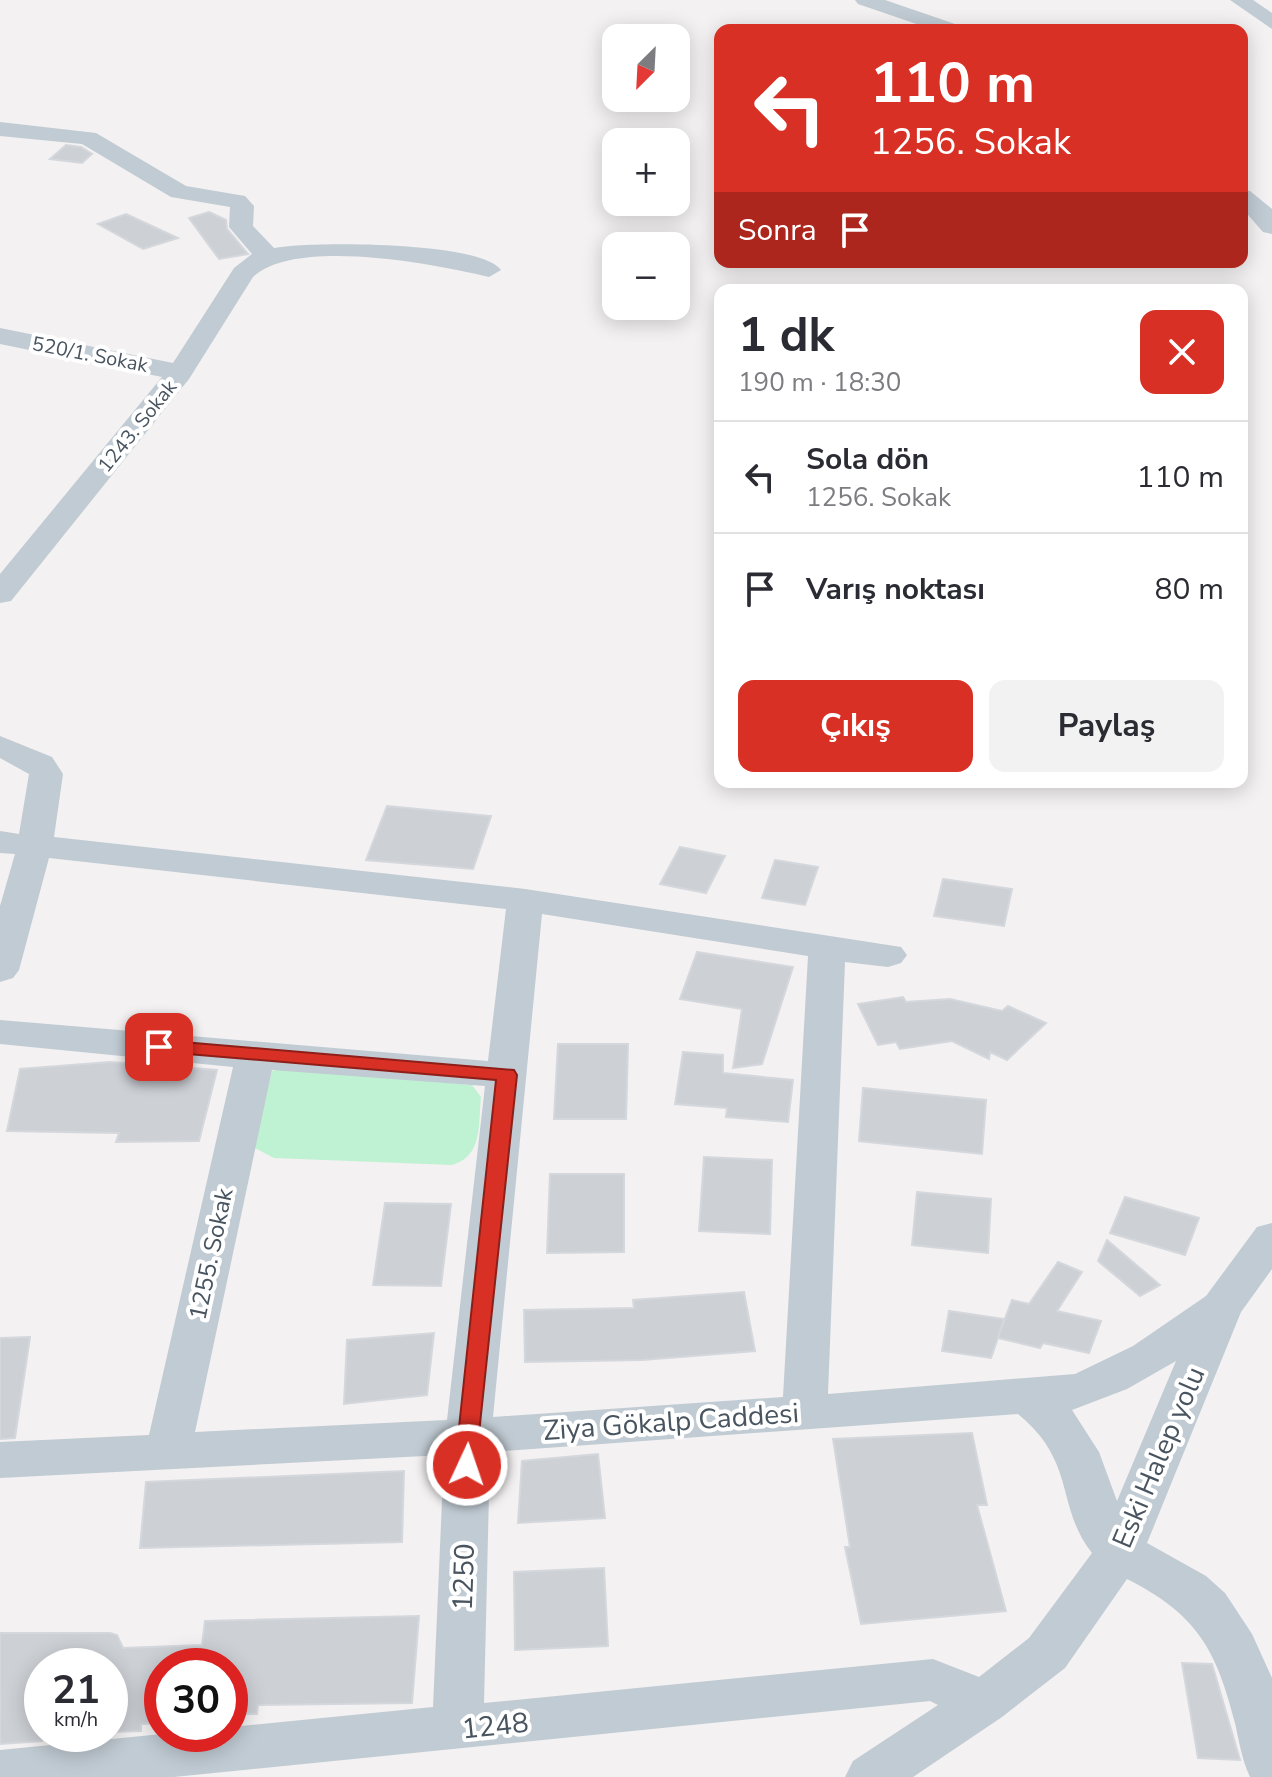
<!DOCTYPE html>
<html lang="tr">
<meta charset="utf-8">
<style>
:root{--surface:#fff;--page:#f2f2f3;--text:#2b2b33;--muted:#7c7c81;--line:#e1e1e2;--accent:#d93025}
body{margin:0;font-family:"Nunito Sans",sans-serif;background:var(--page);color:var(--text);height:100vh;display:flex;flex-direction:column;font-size:30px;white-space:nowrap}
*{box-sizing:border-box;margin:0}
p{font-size:26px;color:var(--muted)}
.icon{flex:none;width:44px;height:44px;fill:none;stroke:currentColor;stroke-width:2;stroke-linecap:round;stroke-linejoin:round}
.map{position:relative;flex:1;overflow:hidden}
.panel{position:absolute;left:714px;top:284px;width:534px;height:504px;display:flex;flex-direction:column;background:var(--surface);border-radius:16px;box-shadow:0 4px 20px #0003}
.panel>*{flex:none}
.hud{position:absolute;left:714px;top:24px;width:534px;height:244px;border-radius:16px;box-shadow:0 4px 20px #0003;background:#d93025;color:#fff;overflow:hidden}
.needle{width:52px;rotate:204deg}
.fabs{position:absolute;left:602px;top:24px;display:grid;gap:16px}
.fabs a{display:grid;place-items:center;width:88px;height:88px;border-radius:16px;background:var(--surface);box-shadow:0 4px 20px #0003;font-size:40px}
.speed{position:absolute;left:24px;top:1648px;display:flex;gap:16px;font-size:40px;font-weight:700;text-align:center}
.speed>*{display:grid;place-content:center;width:104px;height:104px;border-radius:50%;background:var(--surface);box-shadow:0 4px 20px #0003;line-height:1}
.speed small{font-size:20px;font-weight:400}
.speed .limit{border:12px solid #d22;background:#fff;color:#111}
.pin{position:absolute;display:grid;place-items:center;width:68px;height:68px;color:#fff;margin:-34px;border-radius:16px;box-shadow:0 4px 12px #0006}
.me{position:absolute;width:88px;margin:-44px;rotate:3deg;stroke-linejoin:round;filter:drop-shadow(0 0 6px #0008)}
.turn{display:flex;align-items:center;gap:28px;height:168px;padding:0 24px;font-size:36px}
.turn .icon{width:104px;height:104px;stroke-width:2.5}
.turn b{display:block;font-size:56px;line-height:68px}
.then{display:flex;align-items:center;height:76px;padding:0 24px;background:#0003;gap:16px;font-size:30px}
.round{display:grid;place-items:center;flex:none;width:84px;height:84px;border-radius:16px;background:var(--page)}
.headline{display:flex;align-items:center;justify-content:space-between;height:136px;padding:0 24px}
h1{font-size:48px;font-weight:700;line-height:60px}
.action{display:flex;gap:16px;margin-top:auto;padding:16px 24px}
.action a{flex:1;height:92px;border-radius:16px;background:var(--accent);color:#fff;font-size:32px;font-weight:700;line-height:92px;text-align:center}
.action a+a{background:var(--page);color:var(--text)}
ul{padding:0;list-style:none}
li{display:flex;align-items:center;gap:24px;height:112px;padding:0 24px;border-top:2px solid var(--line)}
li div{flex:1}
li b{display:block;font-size:30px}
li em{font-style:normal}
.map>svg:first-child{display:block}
.green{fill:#bff1d3}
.building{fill:#cdd0d5;stroke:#d4d7dc;stroke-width:2}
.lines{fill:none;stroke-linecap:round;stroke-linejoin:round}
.minor{fill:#c1cbd3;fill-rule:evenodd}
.route{fill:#d93025;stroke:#8d1f18;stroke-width:2}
.labels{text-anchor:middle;stroke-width:8;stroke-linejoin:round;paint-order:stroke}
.far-street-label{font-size:20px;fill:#48545f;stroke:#fff}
.street-label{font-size:24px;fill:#48545f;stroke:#fff}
.near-street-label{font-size:28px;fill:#48545f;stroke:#fff}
</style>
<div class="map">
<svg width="1272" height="1777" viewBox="0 0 1272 1777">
<rect width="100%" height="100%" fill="#f3f1f1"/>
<path class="green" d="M283,1069L472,1085L481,1097C478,1125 483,1156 452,1165L274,1158L253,1147L272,1071Z"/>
<path class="building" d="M66,145L81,147L92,154L82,163L50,159Z
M209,212L226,220L227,229L248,254L219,259L189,218Z
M126,214L178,238L143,249L98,224Z
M387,806L491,816L473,869L366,860Z
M680,847L725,856L706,893L660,884Z
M775,860L818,867L805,905L762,898Z
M943,879L1012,889L1004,926L934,916Z
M697,952L793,967L762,1064L733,1068L742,1009L680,999Z
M903,997L906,1002L950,999L1002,1011L1008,1006L1046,1023L1007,1060L990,1052L989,1059L952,1041L900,1049L896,1042L878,1045L858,1004Z
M558,1044H628L626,1119H554Z
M683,1052L723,1055V1073L793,1080L788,1122L726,1117L727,1108L675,1104Z
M110,1062L217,1070L199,1141L116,1142L119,1133L7,1131L20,1069Z
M863,1088L986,1100L982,1154L859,1141Z
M704,1157L772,1160L770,1234L699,1231Z
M550,1174H624V1252L547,1253Z
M917,1192L991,1199L988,1253L912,1245Z
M1125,1197L1199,1218L1185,1255L1110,1233Z
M385,1203L451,1204L441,1286L373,1285Z
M1107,1240L1160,1285L1140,1296L1098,1261Z
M1058,1262L1082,1272L1057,1311L1101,1321L1089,1353L1043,1343L1040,1348L998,1338L991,1358L942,1351L949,1311L1004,1319L998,1337L1012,1300L1029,1304Z
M744,1292L755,1351L642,1360L525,1362L524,1310L634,1308L633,1300Z
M434,1333L427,1395L344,1404L347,1340Z
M30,1337L15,1438L0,1439V1338Z
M972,1433L987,1505H977L1006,1611L861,1624L845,1547H850L833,1439Z
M598,1454L605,1518L518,1523L522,1461Z
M404,1471L402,1542L140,1548L146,1482Z
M604,1568L608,1646L515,1650L514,1572Z
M419,1616L412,1703L258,1705L257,1714H230V1666H162V1723L141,1724V1731L110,1732V1666H42V1741L0,1744V1633H110L117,1635L123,1648L202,1645L205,1621Z
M1182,1663L1212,1664L1240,1760L1198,1758Z"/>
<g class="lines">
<path class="minor" d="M855,0H885L961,26L964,30H934L858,4Z
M1230,0H1253L1272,13V29Z
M0,122L96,133L186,186L245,196L254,206L253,226L274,248C310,241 481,241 501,270L489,277C436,264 295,237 253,277L189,379L11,601L0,603V574L162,377L0,344V328L173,363L234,268L252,254L229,227L230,207L171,197L82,144L0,136Z
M1242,189L1250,191L1272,209V234L1263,232L1242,208Z
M0,736L52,757L63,774L54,837L525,889L901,947L907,955L901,963L888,967L845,962L828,1394L1075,1374L1133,1346L1206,1296L1257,1227L1272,1223V1269L1241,1312L1147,1543L1206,1576L1225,1593L1252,1634L1272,1678V1777H1250C1242,1760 1239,1741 1235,1723C1216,1648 1196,1614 1127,1579L1065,1668L1002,1717L913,1777H845L853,1761L938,1705L930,1701L174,1777H0V1750L162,1734H230V1727L433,1707L444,1455L0,1478V1442L149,1435L233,1067L0,1044V1020L488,1061L506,909L49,858L19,970L13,978L0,982V906L15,854L0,853V831L19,834L29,774L0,758ZM542,914L808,956L783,1397L493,1417ZM272,1070L485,1086L447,1420L195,1432ZM1176,1361L1117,1501L1099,1452L1072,1410L1127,1389ZM1018,1414C1077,1462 1055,1506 1092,1553L1029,1638L979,1677L933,1659L484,1703L490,1452Z"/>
</g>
<path class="route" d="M159,1040L514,1070L517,1075L475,1471H458L455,1465L496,1080L152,1051L149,1047L152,1042Z"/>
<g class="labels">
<g class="far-street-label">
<text transform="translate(90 354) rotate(11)" y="7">520/1. Sokak</text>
<text transform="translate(137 426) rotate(-51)" y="7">1243. Sokak</text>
</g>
<g class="street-label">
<text transform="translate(211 1254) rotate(-78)" y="8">1255. Sokak</text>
</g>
<g class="near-street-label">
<text transform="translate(671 1421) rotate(-4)" y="10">Ziya Gökalp Caddesi</text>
<text transform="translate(1158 1457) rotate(-67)" y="10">Eski Halep yolu</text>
<text transform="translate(463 1577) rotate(-88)" y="10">1250</text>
<text transform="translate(495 1725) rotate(-6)" y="10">1248</text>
</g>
</g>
</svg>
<div class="fabs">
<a><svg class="needle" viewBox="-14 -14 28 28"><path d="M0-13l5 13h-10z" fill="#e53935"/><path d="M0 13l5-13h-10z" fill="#7c7c81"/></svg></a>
<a>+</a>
<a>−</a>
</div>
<div class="speed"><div>21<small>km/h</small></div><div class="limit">30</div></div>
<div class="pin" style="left:159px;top:1047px;background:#d93025"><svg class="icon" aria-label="arrive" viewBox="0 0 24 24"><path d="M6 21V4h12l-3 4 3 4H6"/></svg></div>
<svg class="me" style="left:467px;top:1465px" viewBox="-20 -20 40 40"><circle r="17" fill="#d93025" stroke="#fff" stroke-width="3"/><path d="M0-11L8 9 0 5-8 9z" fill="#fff"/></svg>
<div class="hud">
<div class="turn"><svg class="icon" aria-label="left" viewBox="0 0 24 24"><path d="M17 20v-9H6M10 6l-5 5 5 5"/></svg><div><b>110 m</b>1256. Sokak</div></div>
<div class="then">Sonra<svg class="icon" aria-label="arrive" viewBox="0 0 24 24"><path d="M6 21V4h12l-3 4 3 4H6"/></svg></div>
</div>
<section class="panel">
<div class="headline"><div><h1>1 dk</h1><p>190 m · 18:30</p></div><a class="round" style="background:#d93025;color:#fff"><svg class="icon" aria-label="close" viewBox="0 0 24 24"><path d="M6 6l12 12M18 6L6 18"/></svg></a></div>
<ul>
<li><svg class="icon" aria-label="left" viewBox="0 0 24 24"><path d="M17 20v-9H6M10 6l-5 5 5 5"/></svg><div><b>Sola dön</b><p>1256. Sokak</p></div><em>110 m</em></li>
<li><svg class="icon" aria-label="arrive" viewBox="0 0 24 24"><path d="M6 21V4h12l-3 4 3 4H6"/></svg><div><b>Varış noktası</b></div><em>80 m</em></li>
</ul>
<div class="action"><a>Çıkış</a><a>Paylaş</a></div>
</section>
</div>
